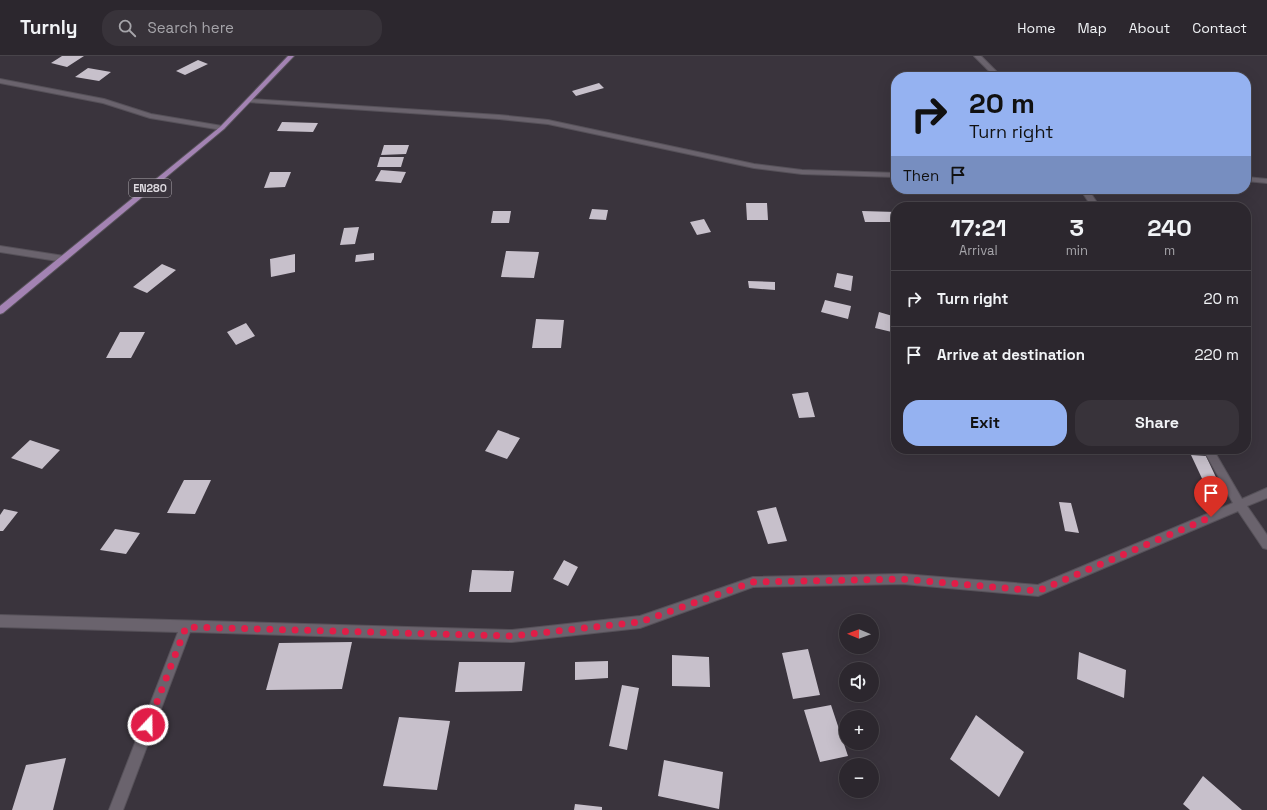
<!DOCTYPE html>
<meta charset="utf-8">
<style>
:root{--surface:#2c272e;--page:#38333a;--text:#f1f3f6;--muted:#a6a5aa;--line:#48444a;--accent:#95b2f1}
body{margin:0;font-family:"Space Grotesk",sans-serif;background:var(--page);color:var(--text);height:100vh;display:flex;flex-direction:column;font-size:15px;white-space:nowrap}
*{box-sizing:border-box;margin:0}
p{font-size:13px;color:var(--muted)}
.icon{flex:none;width:22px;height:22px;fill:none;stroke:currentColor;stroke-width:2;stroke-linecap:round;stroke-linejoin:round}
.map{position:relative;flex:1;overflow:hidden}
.sheet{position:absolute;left:891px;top:146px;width:360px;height:252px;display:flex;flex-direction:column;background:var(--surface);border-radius:16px;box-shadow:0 4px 16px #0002,0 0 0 1px var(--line)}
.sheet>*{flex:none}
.guide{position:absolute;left:891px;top:16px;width:360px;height:122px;border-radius:16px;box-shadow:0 4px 16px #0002,0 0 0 1px var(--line);background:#95b2f1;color:#111;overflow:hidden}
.needle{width:26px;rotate:271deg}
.fabs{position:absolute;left:839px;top:558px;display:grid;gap:8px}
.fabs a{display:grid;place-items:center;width:40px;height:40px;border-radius:50%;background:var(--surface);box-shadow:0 4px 16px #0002,0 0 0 1px var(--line);font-size:20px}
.pin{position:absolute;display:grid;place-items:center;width:34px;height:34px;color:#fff;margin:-41px -17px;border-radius:50% 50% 50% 0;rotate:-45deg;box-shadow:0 0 4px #0007}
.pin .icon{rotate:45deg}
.me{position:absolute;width:44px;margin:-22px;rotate:21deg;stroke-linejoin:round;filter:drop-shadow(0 0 3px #0008)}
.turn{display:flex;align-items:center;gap:14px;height:84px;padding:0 12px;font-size:18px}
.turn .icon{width:52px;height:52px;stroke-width:2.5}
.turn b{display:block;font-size:28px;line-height:34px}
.then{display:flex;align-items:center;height:38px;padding:0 12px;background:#0003;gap:8px;font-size:15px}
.eta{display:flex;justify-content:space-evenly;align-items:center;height:68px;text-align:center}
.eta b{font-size:24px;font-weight:600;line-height:28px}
.action{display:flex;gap:8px;margin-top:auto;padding:8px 12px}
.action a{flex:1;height:46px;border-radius:16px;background:var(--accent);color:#111;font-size:16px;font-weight:600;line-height:46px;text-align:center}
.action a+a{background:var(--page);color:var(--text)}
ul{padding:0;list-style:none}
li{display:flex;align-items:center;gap:12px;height:56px;padding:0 12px;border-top:1px solid var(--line)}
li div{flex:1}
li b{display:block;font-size:15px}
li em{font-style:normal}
header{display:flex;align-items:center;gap:24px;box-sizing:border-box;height:56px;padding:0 20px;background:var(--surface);border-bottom:1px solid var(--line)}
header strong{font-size:19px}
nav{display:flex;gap:22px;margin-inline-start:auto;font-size:14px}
.search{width:280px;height:36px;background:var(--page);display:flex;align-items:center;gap:10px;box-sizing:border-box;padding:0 14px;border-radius:16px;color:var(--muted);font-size:15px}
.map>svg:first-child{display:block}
.building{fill:#c7c0cb}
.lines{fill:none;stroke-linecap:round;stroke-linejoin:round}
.minor-casing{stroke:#565159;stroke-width:2}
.major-casing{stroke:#565159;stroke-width:2}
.minor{fill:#6a636d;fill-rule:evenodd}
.major{fill:#a383b3;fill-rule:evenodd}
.route{stroke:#e11d48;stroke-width:7;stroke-dasharray:0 12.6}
.labels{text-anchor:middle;stroke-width:4;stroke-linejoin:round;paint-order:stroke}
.shield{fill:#3a343d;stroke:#ada8af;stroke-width:1}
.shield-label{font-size:11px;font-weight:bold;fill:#dedae0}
</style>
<header>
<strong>Turnly</strong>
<div class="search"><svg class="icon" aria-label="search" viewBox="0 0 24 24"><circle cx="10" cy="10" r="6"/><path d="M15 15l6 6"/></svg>Search here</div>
<nav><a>Home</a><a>Map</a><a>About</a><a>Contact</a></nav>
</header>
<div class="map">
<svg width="1267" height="754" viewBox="0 0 1267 754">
<rect width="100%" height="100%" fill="#3a343d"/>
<path class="building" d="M62,0H84L67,11L51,7Z
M198,4L208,8L185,19L176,15Z
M88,12L111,16L99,25L75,21Z
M599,27L604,32L576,40L572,35Z
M282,66L318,67L313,76L277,75Z
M384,89H409L406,98L381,99Z
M380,101H404L401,111H377Z
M381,114L406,116L401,127L375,125Z
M270,116H291L285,131L264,132Z
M746,147H767L768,164H747Z
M929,147L944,149V151H929Z
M1039,147L1073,149L1074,151H1041Z
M592,153L608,154L606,164L589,163Z
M493,155H511L509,167H491Z
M862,155L896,156V166H865Z
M704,163L711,176L697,179L690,166Z
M359,171L355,188L340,189L344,172Z
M506,195L539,196L534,222L501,221Z
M374,197V204L355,206L356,199Z
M295,198V216L271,221L270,203Z
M162,208L176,214L147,237L133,231Z
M837,217L853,220L851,235L834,231Z
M748,225L775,226V234L749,232Z
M825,244L851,250L848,263L821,256Z
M879,256L896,261V277L875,272Z
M536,263L564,264L561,292H532Z
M246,267L255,280L236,289L227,276Z
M120,276H145L131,302H106Z
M808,336L815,361L799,362L792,338Z
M498,374L520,382L507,403L485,395Z
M30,384L60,394L42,413L11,402Z
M1191,399L1206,400L1221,432L1206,431Z
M184,424H211L195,458L167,457Z
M1059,446L1071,447L1079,477L1065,475Z
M776,451L787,485L768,488L757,455Z
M4,453L18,456L3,475H0V459Z
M115,473L140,477L126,498L100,494Z
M564,504L578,511L568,530L553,523Z
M472,514L514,515L511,536H469Z
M352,586L342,633L266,634L279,587Z
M808,593L820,639L793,643L782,597Z
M1079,596L1126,614L1124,642L1077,623Z
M672,599L709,601L710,631L672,630Z
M608,605V622L575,624V606Z
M459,606H525L522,635L455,636Z
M622,629L639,632L627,694L609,690Z
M831,649L848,700L820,706L804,654Z
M976,659L1024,696L999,741L950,703Z
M399,661L450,665L437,734L383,730Z
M66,702L53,754H12L26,709Z
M664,704L723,716L719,753L658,740Z
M1203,720L1242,754H1190L1183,748Z
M575,748L602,751V754H574Z"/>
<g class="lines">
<defs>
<path id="minor" d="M974,0H981L1002,21H995Z
M0,23L104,43L151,58L222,70L225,72L222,74L150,62L103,47L0,27Z
M249,43L499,59L548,64L754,108L802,114L896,117V121L802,118L754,112L548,68L499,63L247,46L246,45Z
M1246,121L1267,123V127L1246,125Z
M1080,133H1088L1100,151H1092Z
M0,190L64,200L68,203L64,206L0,196Z
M1203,393H1213L1242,443L1267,432V442L1247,450L1267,479V493L1263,492L1238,455L1038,540L903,528L753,531L640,572L512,586L190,576L123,754H109L178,576L0,571V559L512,574L640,560L753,521L903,518L1038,529L1233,447Z"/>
<path id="major" d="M288,0H294L224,73L3,257L0,258V250L220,71Z"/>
</defs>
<use href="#minor" class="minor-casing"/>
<use href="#major" class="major-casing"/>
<use href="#minor" class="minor"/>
<use href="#major" class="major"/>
</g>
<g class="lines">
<path class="route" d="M148,669L186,571L512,580L640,566L753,526L903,523L1038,535L1211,461"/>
</g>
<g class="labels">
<rect class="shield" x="129" y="123" width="42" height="18" rx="3"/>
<g class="shield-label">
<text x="150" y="136">EN280</text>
</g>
</g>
</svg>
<div class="fabs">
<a><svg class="needle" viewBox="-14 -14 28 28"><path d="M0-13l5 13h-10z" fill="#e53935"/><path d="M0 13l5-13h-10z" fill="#a6a5aa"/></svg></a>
<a><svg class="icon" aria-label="sound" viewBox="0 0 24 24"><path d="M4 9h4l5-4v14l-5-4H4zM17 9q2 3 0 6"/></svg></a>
<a>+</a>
<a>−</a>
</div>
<div class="pin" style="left:1211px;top:461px;background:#d93025"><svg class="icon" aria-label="arrive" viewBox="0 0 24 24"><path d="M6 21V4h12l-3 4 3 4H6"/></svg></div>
<svg class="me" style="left:148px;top:669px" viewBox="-20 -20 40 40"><circle r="17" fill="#e11d48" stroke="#fff" stroke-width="3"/><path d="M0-11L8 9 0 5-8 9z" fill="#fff"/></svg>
<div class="guide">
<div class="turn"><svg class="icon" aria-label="right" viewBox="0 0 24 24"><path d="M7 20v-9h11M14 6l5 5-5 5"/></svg><div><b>20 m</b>Turn right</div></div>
<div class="then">Then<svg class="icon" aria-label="arrive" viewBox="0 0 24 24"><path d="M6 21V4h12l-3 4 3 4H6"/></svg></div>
</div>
<section class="sheet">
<div class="eta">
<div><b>17:21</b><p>Arrival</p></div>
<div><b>3</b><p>min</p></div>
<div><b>240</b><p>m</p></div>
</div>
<ul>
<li><svg class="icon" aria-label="right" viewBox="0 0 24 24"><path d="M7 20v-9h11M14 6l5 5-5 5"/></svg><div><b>Turn right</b></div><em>20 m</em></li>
<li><svg class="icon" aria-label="arrive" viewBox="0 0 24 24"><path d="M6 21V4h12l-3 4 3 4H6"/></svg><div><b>Arrive at destination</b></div><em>220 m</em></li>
</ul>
<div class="action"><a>Exit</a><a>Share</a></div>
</section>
</div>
